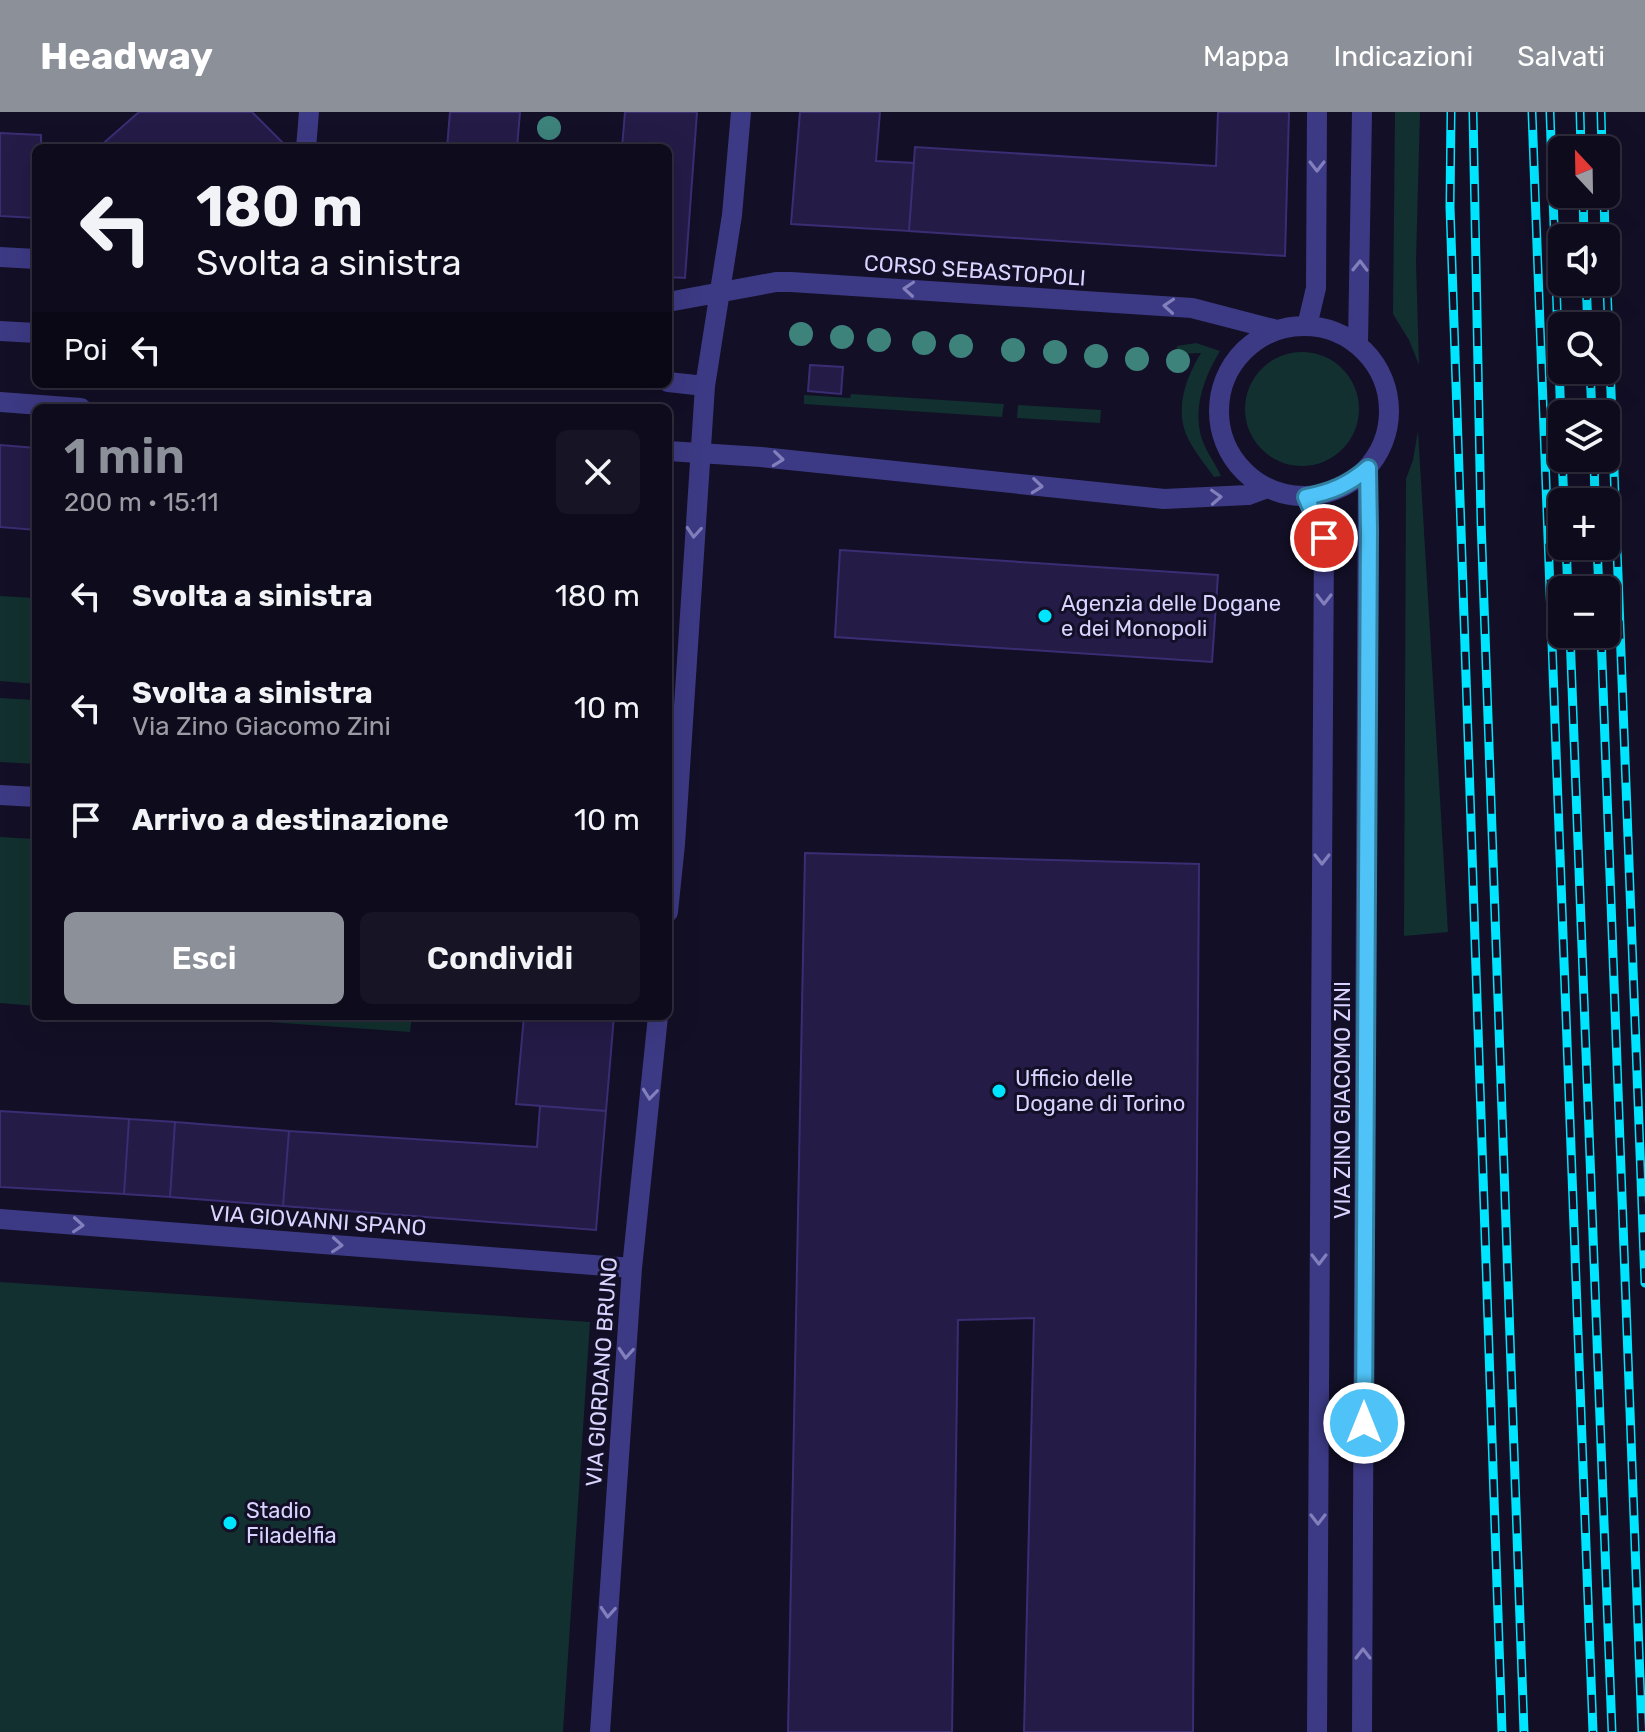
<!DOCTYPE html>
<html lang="it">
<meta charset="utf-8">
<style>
:root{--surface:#0e0b1c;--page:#171425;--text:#f1f3f6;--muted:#9b9ba3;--line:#2e2b3b;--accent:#8c9099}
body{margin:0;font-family:Rubik,sans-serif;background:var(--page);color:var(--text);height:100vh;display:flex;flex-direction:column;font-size:30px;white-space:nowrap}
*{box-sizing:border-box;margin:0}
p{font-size:26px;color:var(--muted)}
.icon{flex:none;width:44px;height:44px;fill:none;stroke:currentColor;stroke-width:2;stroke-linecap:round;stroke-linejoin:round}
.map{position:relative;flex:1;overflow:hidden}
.sheet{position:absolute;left:32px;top:292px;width:640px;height:616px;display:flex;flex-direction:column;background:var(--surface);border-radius:12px;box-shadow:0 8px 32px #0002,0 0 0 2px var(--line)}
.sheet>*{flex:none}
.guide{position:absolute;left:32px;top:32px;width:640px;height:244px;border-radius:12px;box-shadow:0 8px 32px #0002,0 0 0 2px var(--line);background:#0e0b1c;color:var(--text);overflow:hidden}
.needle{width:52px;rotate:338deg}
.tools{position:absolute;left:1548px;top:24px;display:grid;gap:16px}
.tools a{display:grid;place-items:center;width:72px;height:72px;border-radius:12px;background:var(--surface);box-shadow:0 8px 32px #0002,0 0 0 2px var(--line);font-size:40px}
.pin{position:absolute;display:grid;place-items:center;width:68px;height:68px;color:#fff;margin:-34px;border:4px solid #fff;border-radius:50%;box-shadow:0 2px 8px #0007}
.me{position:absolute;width:88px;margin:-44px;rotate:0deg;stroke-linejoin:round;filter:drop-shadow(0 0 6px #0008)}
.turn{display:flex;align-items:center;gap:28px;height:168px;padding:0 32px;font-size:36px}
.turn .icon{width:104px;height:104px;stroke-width:2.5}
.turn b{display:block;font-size:56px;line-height:68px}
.then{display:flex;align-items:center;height:76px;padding:0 32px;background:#0003;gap:16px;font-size:30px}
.round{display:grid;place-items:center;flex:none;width:84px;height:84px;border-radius:12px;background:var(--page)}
.head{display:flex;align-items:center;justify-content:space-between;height:136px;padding:0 32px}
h1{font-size:48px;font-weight:600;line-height:60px;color:var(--accent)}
.cta{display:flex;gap:16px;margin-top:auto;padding:16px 32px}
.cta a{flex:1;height:92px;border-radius:12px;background:var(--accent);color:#fff;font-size:32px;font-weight:600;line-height:92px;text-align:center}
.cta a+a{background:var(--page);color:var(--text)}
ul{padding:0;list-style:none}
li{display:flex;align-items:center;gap:24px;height:112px;padding:0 32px}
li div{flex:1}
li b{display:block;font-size:30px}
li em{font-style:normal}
header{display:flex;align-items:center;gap:48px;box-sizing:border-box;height:112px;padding:0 40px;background:var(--accent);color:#fff}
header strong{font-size:38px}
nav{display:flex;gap:44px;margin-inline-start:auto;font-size:28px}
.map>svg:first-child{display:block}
.green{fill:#12302f}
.building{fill:#241b47;stroke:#3b2d73;stroke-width:2}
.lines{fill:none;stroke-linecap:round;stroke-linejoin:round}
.minor{stroke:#3d3a85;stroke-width:20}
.rail-casing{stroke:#00e5ff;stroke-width:9}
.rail{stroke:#130f26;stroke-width:6;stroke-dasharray:18;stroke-linecap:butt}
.tree{fill:#3d827b}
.oneway{stroke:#837fbc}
.route-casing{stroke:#337fa1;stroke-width:20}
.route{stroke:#4fc3f7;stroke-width:14}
.poi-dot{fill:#00e5ff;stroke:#130f26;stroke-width:3}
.labels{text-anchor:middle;stroke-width:6;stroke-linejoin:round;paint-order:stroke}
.street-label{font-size:22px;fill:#d9d4ff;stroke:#130f26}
.poi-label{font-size:22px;fill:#d9d4ff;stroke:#130f26;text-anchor:start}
</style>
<header>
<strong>Headway</strong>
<nav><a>Mappa</a><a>Indicazioni</a><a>Salvati</a></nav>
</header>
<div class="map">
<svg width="1645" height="1620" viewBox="0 0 1645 1620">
<rect width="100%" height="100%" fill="#130f26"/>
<path class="green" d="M1395,0H1420L1416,149L1419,253L1409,228L1393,202Z
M1196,231L1220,239C1205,264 1193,294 1201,324C1205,338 1215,351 1221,364L1214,365C1205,352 1192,337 1186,322C1175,295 1187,263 1201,241L1176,242L1177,234Z
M1245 297a57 57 0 1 1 114 0a57 57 0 1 1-114 0Z
M851,282L1004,292L1002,305L804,292V283L850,286Z
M1018,293L1101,298L1100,311L1017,306Z
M1418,319L1448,820L1404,824L1406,367L1413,348Z
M0,484L36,486V572L0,569Z
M0,586L36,588V652L0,650Z
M0,725L36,727V894L0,891Z
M184,904H412L410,920Z
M0,1170L590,1210L563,1620H0Z"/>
<path class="building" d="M139,0H252L288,36H98Z
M450,0H520L517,36H447Z
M625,0H697L685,166L668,165V36H622Z
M800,0H880L876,49L914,51L909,119L791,112Z
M1218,0H1289L1285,144L909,119L915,35L1216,54Z
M0,21L41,23V36H36V106L0,104Z
M810,253L843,255L841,282L808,279Z
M0,333L36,336V418L0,415Z
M840,438L1218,463L1212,550L835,525Z
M805,741L1199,752L1193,1620H1024L1034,1206L958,1208L952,1620H788Z
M524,904H614L606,999L516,992Z
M540,994L606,999L596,1118L283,1094L289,1019L537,1035Z
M0,999L129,1007L124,1082L0,1075Z
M129,1007L175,1010L170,1085L124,1082Z
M175,1010L289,1019L283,1094L170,1085Z"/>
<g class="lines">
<path class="minor" d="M306,36L309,0
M0,145L36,147
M668,190L776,170H791L1192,196L1277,218
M1219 299a85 85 0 1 1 170 0a85 85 0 1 1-170 0Z
M1307,214L1316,176L1317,0
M0,219L36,221
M1358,232L1362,0
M668,270L705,274
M0,290L81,296
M668,339L761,345L1164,387L1248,383L1267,376
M1306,385L1324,426L1317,1620
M0,683L36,685
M668,800L675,732L705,274L732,103L741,0
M0,1107L632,1156
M600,1620L632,1156L658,904
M1362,1620L1368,356"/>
<defs>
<path id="rail" d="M1451,0L1450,95L1502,1620
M1473,0L1481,408L1524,1620
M1532,0L1593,1620
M1550,0L1562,337
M1580,0L1581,38
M1601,0L1602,38
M1583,82L1584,126
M1604,82L1605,126
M1606,149L1645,1171
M1586,170L1588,214
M1590,258L1592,302
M1562,346L1564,390
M1594,346L1595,390
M1566,434L1568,478
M1597,434L1599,478
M1570,522L1612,1620
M1601,522L1642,1620"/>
</defs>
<use href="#rail" class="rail-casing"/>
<use href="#rail" class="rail"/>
</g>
<g class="tree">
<circle cx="549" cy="16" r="12"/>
<circle cx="801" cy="222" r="12"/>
<circle cx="842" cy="225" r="12"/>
<circle cx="879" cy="228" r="12"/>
<circle cx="924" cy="231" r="12"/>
<circle cx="961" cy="234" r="12"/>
<circle cx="1013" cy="238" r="12"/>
<circle cx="1055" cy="240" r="12"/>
<circle cx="1096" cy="244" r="12"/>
<circle cx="1137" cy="247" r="12"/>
<circle cx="1178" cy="249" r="12"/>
</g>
<defs><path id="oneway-chevron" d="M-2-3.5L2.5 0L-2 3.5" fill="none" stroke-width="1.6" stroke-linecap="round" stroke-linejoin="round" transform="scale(2)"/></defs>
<g class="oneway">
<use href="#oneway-chevron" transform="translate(1317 54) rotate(90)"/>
<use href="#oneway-chevron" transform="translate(1360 154) rotate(-89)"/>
<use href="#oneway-chevron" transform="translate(909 177) rotate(-176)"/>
<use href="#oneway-chevron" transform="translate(1169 194) rotate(-176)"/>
<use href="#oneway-chevron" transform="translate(778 347) rotate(6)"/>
<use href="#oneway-chevron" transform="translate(1037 374) rotate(6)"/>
<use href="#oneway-chevron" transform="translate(1216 385) rotate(-3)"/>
<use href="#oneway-chevron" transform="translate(694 420) rotate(94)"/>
<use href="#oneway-chevron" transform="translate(1324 487) rotate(90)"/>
<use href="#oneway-chevron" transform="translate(1322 747) rotate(90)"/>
<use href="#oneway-chevron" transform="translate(650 982) rotate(96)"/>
<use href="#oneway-chevron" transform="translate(78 1113) rotate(4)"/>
<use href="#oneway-chevron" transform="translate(337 1133) rotate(4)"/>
<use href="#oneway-chevron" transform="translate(1319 1147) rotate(90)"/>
<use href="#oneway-chevron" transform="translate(626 1241) rotate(94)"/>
<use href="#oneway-chevron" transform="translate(1318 1407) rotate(90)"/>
<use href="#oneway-chevron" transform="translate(608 1500) rotate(94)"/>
<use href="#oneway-chevron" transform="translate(1363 1542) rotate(-90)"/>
</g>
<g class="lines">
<defs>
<path id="route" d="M1324,426L1306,385C1331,380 1348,373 1368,356L1369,418L1364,1311"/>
</defs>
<use href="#route" class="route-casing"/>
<use href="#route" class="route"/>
</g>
<g class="poi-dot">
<circle cx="1045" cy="504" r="8"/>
<circle cx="999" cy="979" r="8"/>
<circle cx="230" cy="1411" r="8"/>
</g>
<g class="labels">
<g class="street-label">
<text transform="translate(975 158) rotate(4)" y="8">CORSO SEBASTOPOLI</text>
<text transform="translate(1342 988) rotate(-90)" y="8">VIA ZINO GIACOMO ZINI</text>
<text transform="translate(318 1108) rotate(4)" y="8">VIA GIOVANNI SPANO</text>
<text transform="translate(601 1260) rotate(-86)" y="8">VIA GIORDANO BRUNO</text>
</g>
<g class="poi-label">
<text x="1061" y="499">Agenzia delle Dogane<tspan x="1061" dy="25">e dei Monopoli</tspan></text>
<text x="1015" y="974">Ufficio delle<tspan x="1015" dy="25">Dogane di Torino</tspan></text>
<text x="246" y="1406">Stadio<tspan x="246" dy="25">Filadelfia</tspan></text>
</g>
</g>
</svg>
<div class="tools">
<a><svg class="needle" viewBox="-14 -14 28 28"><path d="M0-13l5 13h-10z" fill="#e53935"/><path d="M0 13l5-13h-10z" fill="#9b9ba3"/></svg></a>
<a><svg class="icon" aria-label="sound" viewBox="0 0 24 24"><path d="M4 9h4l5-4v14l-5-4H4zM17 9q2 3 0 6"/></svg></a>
<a><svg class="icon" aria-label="search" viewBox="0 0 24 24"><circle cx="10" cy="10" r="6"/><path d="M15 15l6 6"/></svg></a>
<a><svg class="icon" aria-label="layers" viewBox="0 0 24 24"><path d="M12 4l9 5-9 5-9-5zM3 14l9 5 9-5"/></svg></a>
<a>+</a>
<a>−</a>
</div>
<div class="pin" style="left:1324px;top:426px;background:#d93025"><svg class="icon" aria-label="arrive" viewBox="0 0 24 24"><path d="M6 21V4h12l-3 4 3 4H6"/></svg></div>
<svg class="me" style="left:1364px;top:1311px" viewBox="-20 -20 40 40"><circle r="17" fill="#4fc3f7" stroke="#fff" stroke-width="3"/><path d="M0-11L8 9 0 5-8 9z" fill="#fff"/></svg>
<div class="guide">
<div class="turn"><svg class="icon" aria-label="left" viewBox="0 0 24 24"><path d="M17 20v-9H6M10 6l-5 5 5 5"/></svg><div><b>180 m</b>Svolta a sinistra</div></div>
<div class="then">Poi<svg class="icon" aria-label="left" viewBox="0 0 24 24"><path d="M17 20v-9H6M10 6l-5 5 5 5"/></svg></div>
</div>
<section class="sheet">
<div class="head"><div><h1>1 min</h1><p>200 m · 15:11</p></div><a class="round"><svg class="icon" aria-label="close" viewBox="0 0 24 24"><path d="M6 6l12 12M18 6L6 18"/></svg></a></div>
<ul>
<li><svg class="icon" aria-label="left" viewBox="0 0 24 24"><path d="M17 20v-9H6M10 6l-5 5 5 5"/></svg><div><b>Svolta a sinistra</b></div><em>180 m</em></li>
<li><svg class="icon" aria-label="left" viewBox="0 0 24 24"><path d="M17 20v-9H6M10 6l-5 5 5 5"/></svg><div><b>Svolta a sinistra</b><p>Via Zino Giacomo Zini</p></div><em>10 m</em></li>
<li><svg class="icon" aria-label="arrive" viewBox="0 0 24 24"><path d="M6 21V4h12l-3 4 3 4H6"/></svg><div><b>Arrivo a destinazione</b></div><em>10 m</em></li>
</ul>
<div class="cta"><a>Esci</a><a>Condividi</a></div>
</section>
</div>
